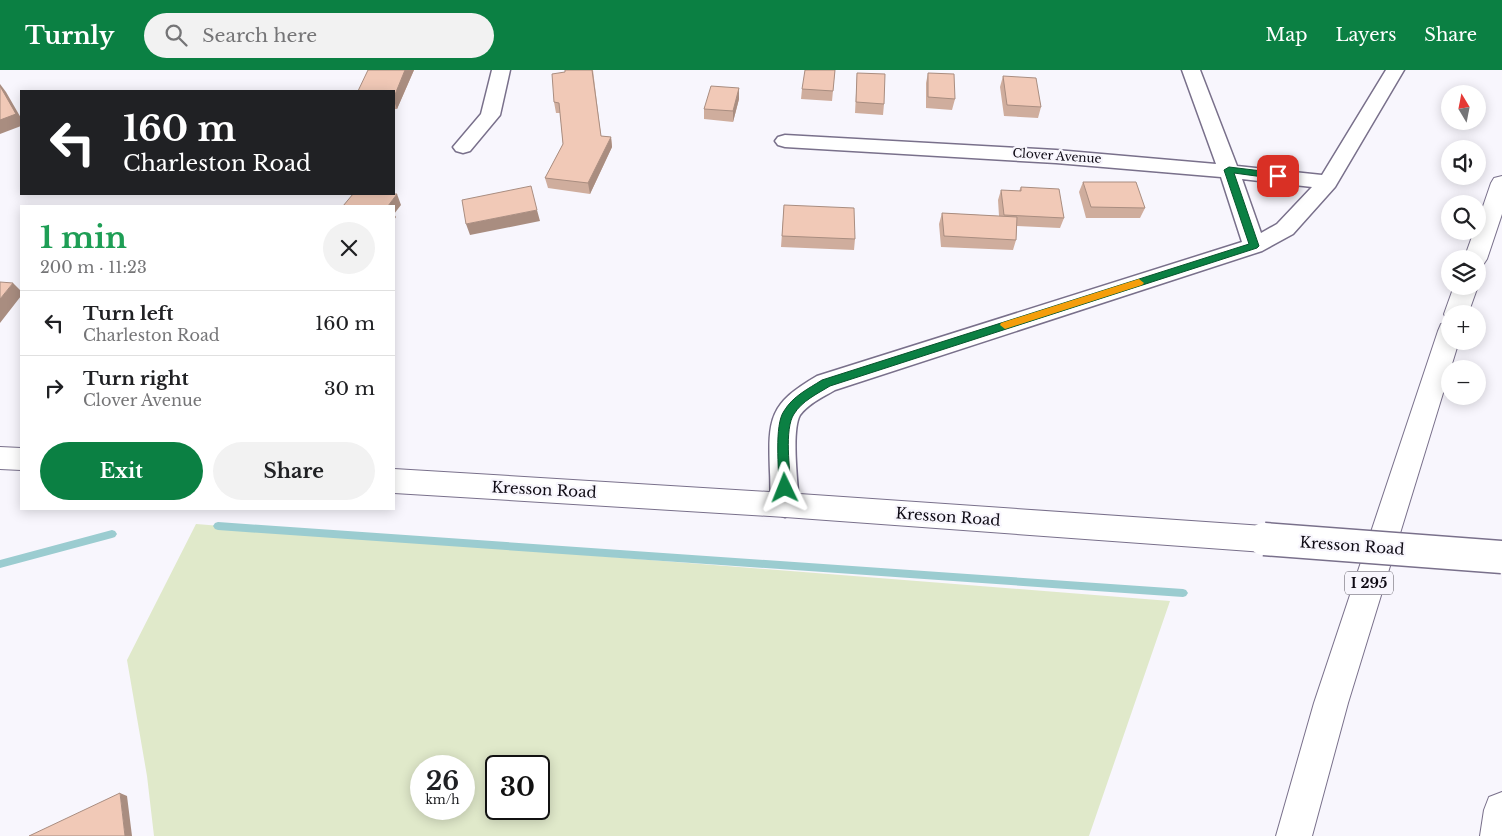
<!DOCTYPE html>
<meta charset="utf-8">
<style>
:root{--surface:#fff;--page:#f2f2f2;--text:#202124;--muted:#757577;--line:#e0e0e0;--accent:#0b8043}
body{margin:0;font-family:"Libre Baskerville",serif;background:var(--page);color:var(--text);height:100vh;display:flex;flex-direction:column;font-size:19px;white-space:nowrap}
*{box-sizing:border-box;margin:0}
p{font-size:16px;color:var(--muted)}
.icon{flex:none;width:28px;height:28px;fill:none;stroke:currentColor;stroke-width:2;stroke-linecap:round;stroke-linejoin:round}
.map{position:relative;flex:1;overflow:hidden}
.sheet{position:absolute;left:20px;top:135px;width:375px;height:305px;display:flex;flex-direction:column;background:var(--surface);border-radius:0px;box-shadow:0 2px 12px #0003}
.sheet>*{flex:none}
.banner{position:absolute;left:20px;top:20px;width:375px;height:105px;border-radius:0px;box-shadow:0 2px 12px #0003;background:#202124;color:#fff;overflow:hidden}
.needle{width:32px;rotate:350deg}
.buttons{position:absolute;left:1441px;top:15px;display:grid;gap:10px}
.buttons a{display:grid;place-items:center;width:45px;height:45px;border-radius:50%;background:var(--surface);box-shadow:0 2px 12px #0003;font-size:25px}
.speed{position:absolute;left:410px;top:685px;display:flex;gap:10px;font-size:25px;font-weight:700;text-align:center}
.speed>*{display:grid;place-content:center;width:65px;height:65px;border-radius:50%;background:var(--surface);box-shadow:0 2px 12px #0003;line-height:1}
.speed small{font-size:12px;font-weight:400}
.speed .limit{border:2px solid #111;border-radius:8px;background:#fff;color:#111}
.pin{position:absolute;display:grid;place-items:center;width:42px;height:42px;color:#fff;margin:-21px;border-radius:10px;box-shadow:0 2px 8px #0006}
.me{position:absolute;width:55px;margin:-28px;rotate:358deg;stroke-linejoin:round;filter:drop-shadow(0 0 4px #0008)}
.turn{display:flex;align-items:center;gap:18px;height:105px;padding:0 20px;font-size:22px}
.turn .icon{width:65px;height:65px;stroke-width:2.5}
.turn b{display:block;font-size:35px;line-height:42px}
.round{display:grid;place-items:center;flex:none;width:52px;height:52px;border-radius:26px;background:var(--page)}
.headline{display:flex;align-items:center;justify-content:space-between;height:85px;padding:0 20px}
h1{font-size:30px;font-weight:700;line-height:38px;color:#1e9e55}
.button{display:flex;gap:10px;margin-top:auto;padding:10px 20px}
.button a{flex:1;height:58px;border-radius:30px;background:var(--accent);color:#fff;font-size:20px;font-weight:700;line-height:58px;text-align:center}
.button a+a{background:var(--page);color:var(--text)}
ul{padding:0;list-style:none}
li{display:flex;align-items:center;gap:15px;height:65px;padding:0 20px;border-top:1px solid var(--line)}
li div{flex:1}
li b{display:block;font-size:19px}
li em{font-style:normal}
header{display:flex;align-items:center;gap:30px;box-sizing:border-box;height:70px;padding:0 25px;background:var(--accent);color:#fff}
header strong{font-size:24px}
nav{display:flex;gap:28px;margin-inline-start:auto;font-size:18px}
.search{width:350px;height:45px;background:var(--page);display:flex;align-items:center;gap:12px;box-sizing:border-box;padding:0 18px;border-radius:28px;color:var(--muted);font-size:19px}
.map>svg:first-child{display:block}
.green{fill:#e0e9ca;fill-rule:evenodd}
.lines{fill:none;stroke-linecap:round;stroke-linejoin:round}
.stream{fill:#9bccd0;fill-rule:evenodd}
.minor-casing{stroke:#79708b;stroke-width:3}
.tertiary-casing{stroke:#79708b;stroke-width:2}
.motorway-casing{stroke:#79708b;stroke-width:2}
.minor{fill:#fff;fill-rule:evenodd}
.tertiary{fill:#fff;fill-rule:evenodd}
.motorway{fill:#fff;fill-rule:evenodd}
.tertiary-bridge-casing{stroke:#79708b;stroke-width:35;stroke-linecap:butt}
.tertiary-bridge{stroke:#fff;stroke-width:32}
.wall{fill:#cfad9d}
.shaded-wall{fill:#a98d80}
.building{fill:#f1c9b7;stroke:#a98d80}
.route{fill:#0b8043;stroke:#07532c}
.slow{fill:#f59e0b}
.labels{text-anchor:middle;stroke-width:4.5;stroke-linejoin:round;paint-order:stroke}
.far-street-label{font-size:12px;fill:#0e0a14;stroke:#f8f6fd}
.shield{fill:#f8f6fd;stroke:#54515a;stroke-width:1}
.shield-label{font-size:14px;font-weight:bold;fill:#0e0a14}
.street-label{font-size:15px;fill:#0e0a14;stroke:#f8f6fd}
</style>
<header>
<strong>Turnly</strong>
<div class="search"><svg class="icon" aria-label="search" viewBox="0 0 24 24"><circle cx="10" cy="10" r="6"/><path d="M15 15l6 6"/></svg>Search here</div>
<nav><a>Map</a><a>Layers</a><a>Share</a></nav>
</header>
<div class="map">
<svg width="1502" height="766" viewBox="0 0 1502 766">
<rect width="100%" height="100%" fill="#f8f6fd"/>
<path class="green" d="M196,454L1170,531L1089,766H154L147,706L127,590ZM464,696V739H421V696ZM496,696H539V739H496Z"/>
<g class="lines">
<path class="stream" d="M218,452L1183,519L1186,520L1188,523L1186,526L1183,527L218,460L215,459L213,456L215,453Z
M112,460L115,461L117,464L115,467L112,468L0,498V490Z"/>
<defs>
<path id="minor" d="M492,0H510L500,45L470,81L463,83L456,81L453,77L481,44Z
M1182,0H1200L1237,96L1322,105L1386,0H1404L1335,117L1293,164L1262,181L835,320C823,327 808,334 800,345C791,361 798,415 799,435L795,443L785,447L775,443C769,431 771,416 770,402C768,348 769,334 817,306L1242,172L1221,107L1056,93L785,77L778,75L775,71L778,67L785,65L1056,80L1216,94ZM1242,109L1312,117L1277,154L1261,163Z"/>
<path id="tertiary" d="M0,377L21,378V400L0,399Z
M394,399L785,423L1264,456L1274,460L1279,469L1274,478L1264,482L785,447L394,423Z"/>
<path id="motorway" d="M1502,106V144L1487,189L1483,195L1478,196V189H1464L1474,161H1478V151L1491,113L1494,108Z
M1478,215V216L1468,244H1450V251L1447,250L1444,244L1454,216Z
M1450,252V271H1459L1348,633L1312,766H1276L1314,633L1438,261L1441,254Z
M1502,722V766H1480L1484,740L1489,727Z"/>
</defs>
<use href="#minor" class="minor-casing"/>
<use href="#tertiary" class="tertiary-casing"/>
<use href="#motorway" class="motorway-casing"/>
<use href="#minor" class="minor"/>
<use href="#tertiary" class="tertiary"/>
<use href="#motorway" class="motorway"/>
<defs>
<path id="tertiary-bridge" d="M1264,469L1502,487"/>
</defs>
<use href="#tertiary-bridge" class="tertiary-bridge-casing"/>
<use href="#tertiary-bridge" class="tertiary-bridge"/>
</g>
<path class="wall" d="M368,0H414L397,39H394V21Z
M593,0L601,66L611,67L612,77L590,124L548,118L545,108L563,74L560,43H556L554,32L565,2Z
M835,0L832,31L801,29L802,19Z
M857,3L884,34L883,45L855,43Z
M928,3L955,29L952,40L926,38V13Z
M1003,6L1041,37L1038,48L1004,46L1000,17Z
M739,18V29L733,52L704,49V39Z
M1083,112L1145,138L1140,148H1086L1079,122Z
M1021,117L1064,148L1060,158L1017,156L1016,170L1013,180L941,177L939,154L942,143L999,146L998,130L1001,120L1019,121Z
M784,135L855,169L854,180L781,177Z"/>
<path class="shaded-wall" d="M405,0H414L397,39L394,31V27Z
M0,14L6,22L21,48V56L0,64Z
M739,18V29L733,52V41Z
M611,67L612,77L590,124L588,113Z
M397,124L401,135L394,144L396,147L394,150V136H388Z
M537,140L540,151L470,165L466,154Z
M13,213L21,221V226L0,253V229Z
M120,723L127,726L132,766H125Z"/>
<path class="building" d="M368,0H405L394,27V21H358Z
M565,0H592L601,66L611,67L588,113L545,108L563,74L559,33L554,32L552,4L565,2Z
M805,0H835L833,21L802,19Z
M857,3L885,4L884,34L856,32Z
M928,3L954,4L955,29L928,27Z
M1003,6L1036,8L1041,37L1007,35Z
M0,16L16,44L0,50Z
M711,16L739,18L733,41L704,39Z
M1083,112H1136L1145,138L1091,137Z
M531,116L537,140L466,154L462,130Z
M1021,117L1059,119L1064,148L1004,145L1001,120L1021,121Z
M353,124H397L388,136H343Z
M784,135L854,138L855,169L782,166Z
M942,143L1017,147L1016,170L944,166Z
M0,212L13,213L0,229Z
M120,723L125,766H29Z"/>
<path class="route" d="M1229,97L1278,103L1283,106L1278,109L1234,103L1259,176L1257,178L830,316C817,324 802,331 794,344C784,359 790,400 791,418L789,421H781L779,418C779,400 774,355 784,341C793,326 808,319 822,310L1249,174L1224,100Z"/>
<path class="slow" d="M1139,209L1144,213L1142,215L1005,259L1000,255L1001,253Z"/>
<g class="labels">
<g class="far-street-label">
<text transform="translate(1057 86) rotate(4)" y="4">Clover Avenue</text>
</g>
<rect class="shield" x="1345" y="501.5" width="48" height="23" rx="4"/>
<g class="shield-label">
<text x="1369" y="518">I 295</text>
</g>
<g class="street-label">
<text transform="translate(544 420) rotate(3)" y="5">Kresson Road</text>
<text transform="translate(948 447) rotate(4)" y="5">Kresson Road</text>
<text transform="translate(1352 476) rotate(4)" y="5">Kresson Road</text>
</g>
</g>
</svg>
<div class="buttons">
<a><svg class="needle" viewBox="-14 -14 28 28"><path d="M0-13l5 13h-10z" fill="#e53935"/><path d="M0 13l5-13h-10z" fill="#757577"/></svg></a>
<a><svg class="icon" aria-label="sound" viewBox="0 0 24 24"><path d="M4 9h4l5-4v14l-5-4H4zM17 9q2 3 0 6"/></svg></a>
<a><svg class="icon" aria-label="search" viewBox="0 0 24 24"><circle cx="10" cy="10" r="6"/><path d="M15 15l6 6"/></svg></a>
<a><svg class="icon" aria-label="layers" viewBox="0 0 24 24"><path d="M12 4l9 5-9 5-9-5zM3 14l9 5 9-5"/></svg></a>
<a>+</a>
<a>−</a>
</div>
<div class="speed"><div>26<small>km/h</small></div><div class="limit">30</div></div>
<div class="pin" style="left:1278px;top:106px;background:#d93025"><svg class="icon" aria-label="arrive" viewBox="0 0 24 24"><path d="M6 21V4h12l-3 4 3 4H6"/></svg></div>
<svg class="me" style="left:785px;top:418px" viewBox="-20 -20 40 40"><path d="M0-17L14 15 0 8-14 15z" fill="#0b8043" stroke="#fff" stroke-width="4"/></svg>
<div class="banner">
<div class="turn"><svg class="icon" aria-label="left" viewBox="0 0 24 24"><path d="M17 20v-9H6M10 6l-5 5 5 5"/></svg><div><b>160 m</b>Charleston Road</div></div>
</div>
<section class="sheet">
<div class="headline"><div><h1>1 min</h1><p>200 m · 11:23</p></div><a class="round"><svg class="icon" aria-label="close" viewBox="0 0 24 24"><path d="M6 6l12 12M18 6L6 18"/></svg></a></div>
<ul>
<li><svg class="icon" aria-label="left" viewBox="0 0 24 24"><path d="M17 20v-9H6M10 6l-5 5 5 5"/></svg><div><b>Turn left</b><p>Charleston Road</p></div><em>160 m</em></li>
<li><svg class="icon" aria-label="right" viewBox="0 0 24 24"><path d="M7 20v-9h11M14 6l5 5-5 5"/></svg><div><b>Turn right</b><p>Clover Avenue</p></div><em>30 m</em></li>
</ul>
<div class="button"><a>Exit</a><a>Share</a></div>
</section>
</div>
